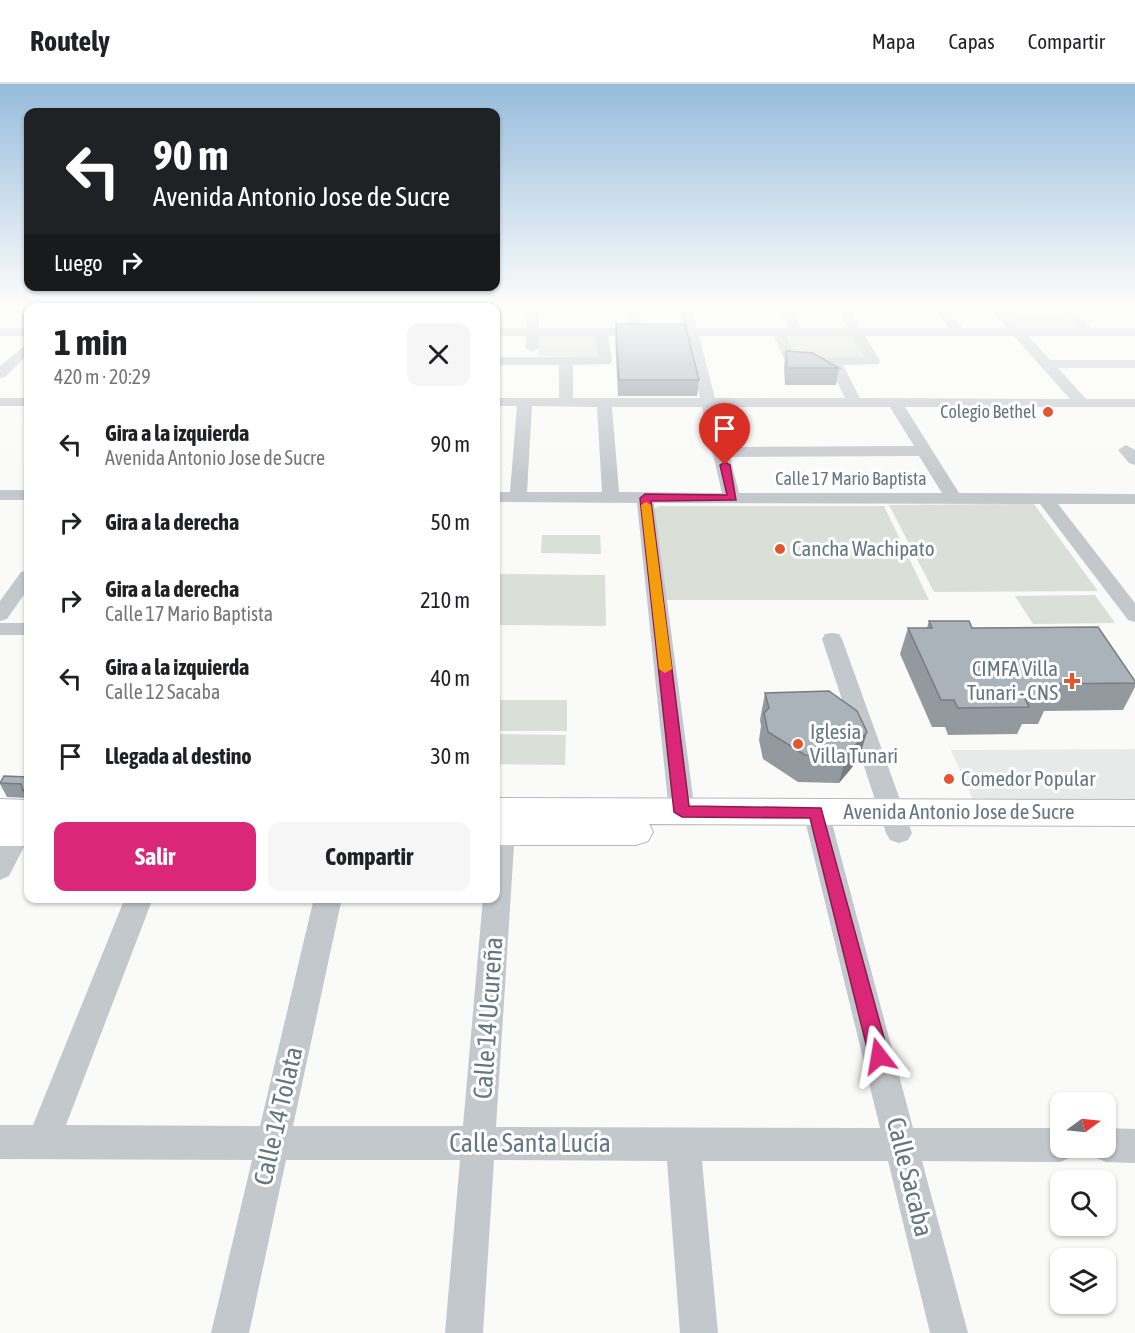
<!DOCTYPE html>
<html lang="es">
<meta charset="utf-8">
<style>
:root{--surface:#fff;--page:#f6f6f6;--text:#202124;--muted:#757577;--line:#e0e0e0;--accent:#db2777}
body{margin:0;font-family:"Asap Condensed",sans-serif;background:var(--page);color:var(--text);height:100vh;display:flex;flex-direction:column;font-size:22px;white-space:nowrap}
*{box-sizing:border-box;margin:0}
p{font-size:20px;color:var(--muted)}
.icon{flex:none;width:33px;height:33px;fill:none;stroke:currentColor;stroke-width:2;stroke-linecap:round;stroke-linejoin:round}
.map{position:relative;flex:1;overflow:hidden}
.panel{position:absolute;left:24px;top:219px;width:476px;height:600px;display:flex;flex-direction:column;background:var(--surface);border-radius:12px;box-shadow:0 2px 4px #0004}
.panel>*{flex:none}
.banner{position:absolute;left:24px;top:24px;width:476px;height:183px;border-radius:12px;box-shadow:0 2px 4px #0004;background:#202124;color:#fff;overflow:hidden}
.needle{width:39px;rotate:75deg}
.controls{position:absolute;left:1050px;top:1008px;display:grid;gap:12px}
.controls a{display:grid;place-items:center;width:66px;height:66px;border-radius:12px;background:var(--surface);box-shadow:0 2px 4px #0004;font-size:30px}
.pin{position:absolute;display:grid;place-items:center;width:51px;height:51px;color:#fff;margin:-62px -26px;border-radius:50% 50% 50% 0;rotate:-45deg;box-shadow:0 0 6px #0007}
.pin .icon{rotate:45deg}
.me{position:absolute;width:66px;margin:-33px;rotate:346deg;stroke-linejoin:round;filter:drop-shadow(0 0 4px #0008)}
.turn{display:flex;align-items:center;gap:21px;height:126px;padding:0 30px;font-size:27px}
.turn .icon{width:78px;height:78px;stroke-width:2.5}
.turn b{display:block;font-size:42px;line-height:51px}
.then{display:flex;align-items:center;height:57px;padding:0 30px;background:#0003;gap:12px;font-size:22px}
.round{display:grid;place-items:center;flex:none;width:63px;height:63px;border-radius:12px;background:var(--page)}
.overview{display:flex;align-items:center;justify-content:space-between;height:102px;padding:0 30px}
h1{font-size:36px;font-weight:700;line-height:45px}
.button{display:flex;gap:12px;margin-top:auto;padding:12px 30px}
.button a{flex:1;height:69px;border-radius:12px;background:var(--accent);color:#fff;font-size:24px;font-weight:700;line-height:69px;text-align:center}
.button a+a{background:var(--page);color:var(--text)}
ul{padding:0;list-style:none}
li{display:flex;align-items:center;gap:18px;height:78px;padding:0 30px}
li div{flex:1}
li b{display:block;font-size:22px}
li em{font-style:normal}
header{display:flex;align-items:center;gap:36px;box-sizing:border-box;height:84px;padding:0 30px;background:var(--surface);border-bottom:2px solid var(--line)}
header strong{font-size:28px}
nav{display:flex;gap:33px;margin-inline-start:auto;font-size:21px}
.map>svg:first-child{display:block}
.built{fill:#e8e9e9}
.green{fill:#dadfd7}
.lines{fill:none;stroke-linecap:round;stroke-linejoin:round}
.major-casing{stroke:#b5babe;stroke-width:2}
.minor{fill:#c3c8cc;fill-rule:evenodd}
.major{fill:#fff;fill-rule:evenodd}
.wall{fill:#929a9f}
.shaded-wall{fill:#777d82}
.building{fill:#aab3b9;stroke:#777d82;stroke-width:1.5}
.route{fill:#db2777;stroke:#8e194d;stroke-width:1.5}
.slow{fill:#f59e0b}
.poi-dot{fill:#e4572e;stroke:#fff;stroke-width:2}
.labels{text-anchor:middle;stroke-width:6;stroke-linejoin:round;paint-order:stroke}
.far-poi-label{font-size:18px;fill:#657683;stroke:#fff;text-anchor:end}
.far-street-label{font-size:18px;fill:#657683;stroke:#fff}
.poi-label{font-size:21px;fill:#657683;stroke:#fff;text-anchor:start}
.street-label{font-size:21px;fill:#657683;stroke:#fff}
.near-street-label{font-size:26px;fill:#657683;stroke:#fff}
</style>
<header>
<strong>Routely</strong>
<nav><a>Mapa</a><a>Capas</a><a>Compartir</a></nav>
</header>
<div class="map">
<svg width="1135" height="1249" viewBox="0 0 1135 1249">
<rect width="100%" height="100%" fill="#fafaf8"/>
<path class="built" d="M1135,665V716H973L951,666Z"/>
<path class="green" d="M1001,224H1058L1080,246H1021Z
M540,249H597L598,273L538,272Z
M787,250L852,251L864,274H797Z
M1034,420L1098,507L934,508L889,421Z
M659,422H884L929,516H666L654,425Z
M542,451H600L601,470L541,469Z
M495,490L605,491L606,542L495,541Z
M1095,511L1115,539L1033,540L1015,512Z
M495,616H567V647H495Z
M495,650L566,651L565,681L495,680Z"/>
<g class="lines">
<defs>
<path id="major" d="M495,714L1135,716V742L649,740L653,748L648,757L636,761H495Z
M0,715L28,716V762H0Z"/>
</defs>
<use href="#major" class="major-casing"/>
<path class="minor" d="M0,222H8L0,228Z
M64,222H76L63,224Z
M220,222H232L219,224Z
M305,222H317L304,224Z
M375,222H387V224H375Z
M527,222H539V244H629L626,222H638L642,244H684L679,222H691L697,244H788L778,222H790L801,244H848L835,222H847L860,244H949L932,222H945L962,244H1007L988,222H1001L1021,244H1077L1054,222H1068L1092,244H1135V252H1028L1050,276H1135V284H1058L1086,315H1135V323H905L959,409L1135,410V420H1058L1135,519V538L1128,536L1040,420L654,419L695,728L691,735L682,737L673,735L669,728L637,419L495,418V408H510L517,322H495V314H559V281H495V273H598L595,252H539V264L532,268L525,264L526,252H495V244H526ZM608,252H686L700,314H573V281L610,280L612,277ZM699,252H774L786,280L829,281L845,314H715ZM787,252H852L864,273H796ZM865,252H1014L1070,315L860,314L843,281L878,280L880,277ZM532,322L597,323L602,408H527ZM612,323H702L722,409L619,408ZM717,323H890L914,362L727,363ZM919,372L942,409H739L730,373Z
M0,244H28V252H0Z
M28,259V270L5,293L0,294V282Z
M0,314H28V322H0Z
M1126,361L1135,366V381L1129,379L1118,366Z
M0,406H28V416H0Z
M28,486V505L7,535L0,537V517L21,488Z
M0,539H28V551H0Z
M832,549L839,550L842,555L912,749L908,756L899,759L890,756L886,749L822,555L825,550Z
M816,719L825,721L829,728L913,1044H1060V1064H1076L1072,1073L1060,1078L922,1077L968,1249H930L888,1077H702L718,1249H680L667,1077L494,1076L483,1249H445L460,1076H286L249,1249H211L252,1076L0,1075V1041H33L125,814H153L66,1041L260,1042L314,814H342L293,1042H463L483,814H495V723L503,721L512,723L516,730L496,1043L880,1044L803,728L807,721Z
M28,722V755L9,792L0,796V760L19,724Z
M1106,1044L1135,1045V1079L1106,1078L1094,1073L1090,1064H1106Z"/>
<use href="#major" class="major"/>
</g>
<path class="wall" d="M616,240L699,296L697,312H618L615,254Z
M786,267L839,284L836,301H785L784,283Z
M929,537L972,544L1135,597V603L1123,626L1044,627L1038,640H1022L1017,650L948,651L945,643H932L900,570L908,544H927Z
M765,609L859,675L839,699L798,698L763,675L759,656L761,642L760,636Z
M28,693V717L27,714L7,713L0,700V699Z"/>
<path class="shaded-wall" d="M867,648L859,675L839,699L846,672Z
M28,698V717L23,707Z"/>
<path class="building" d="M616,240H685L699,296H619Z
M786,267L813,269L839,284H787Z
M929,537H969L972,544L1098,543L1135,597V599L1042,600L1050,613H1024L1029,623L958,624L954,616H941L908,544H932Z
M829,607L857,627L867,648L846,672L805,671L768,648L764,629L769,624L765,609Z
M4,692L28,693V698L23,707L21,700L0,699Z"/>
<linearGradient id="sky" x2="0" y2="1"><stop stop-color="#96bcdc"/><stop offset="0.56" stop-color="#fdfdfc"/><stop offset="1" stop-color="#fdfdfc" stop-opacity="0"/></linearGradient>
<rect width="1135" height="397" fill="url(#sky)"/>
<path class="route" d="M725,378L730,381L736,416L651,417L689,722L821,724L889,972L886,978L879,980L872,978L869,972L810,734L682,733L674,728L640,414L645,410L727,411L720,381Z"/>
<path class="slow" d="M646,418L651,421L672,585L665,589L659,585L641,421Z"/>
<g class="poi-dot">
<circle cx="1048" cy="328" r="6"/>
<circle cx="780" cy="465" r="6"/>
<path d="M1069 588h6v6h6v6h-6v6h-6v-6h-6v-6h6z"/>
<circle cx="798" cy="660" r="6"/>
<circle cx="949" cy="695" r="6"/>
</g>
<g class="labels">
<g class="far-poi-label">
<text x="1036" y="334">Colegio Bethel</text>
</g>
<g class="far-street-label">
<text x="851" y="401">Calle 17 Mario Baptista</text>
</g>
<g class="poi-label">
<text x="792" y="472">Cancha Wachipato</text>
<text x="1058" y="592" text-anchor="end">CIMFA Villa<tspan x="1058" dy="24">Tunari - CNS</tspan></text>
<text x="810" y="655">Iglesia<tspan x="810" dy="24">Villa Tunari</tspan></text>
<text x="961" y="702">Comedor Popular</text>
</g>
<g class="street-label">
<text x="959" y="735">Avenida Antonio Jose de Sucre</text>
</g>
<g class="near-street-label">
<text transform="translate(488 934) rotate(-86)" y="9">Calle 14 Ucureña</text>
<text transform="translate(278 1032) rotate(-77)" y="9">Calle 14 Tolata</text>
<text x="530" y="1068">Calle Santa Lucía</text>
<text transform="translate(910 1093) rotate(76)" y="9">Calle Sacaba</text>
</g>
</g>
</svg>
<div class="controls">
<a><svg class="needle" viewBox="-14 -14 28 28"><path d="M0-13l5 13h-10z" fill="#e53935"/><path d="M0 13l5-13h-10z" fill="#757577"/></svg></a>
<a><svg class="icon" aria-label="search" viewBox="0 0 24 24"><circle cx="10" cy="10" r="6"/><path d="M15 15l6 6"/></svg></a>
<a><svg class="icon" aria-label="layers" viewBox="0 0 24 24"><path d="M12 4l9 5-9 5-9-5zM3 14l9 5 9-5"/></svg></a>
</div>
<div class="pin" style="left:725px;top:381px;background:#d93025"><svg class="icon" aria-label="arrive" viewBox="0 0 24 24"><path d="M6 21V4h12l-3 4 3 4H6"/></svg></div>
<svg class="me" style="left:879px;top:972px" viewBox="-20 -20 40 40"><path d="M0-17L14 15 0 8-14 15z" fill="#db2777" stroke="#fff" stroke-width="4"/></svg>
<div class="banner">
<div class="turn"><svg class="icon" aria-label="left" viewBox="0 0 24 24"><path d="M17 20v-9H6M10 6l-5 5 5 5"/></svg><div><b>90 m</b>Avenida Antonio Jose de Sucre</div></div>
<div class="then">Luego<svg class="icon" aria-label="right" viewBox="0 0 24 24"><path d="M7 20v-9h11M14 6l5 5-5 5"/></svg></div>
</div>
<section class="panel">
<div class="overview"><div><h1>1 min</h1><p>420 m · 20:29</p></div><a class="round"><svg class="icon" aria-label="close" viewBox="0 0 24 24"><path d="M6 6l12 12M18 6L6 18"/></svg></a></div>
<ul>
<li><svg class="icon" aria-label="left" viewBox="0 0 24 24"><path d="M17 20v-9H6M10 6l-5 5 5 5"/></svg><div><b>Gira a la izquierda</b><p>Avenida Antonio Jose de Sucre</p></div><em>90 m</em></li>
<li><svg class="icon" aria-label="right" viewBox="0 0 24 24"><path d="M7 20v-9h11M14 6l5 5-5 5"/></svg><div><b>Gira a la derecha</b></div><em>50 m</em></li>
<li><svg class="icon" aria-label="right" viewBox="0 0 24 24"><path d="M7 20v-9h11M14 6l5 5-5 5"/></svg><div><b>Gira a la derecha</b><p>Calle 17 Mario Baptista</p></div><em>210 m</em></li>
<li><svg class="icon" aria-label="left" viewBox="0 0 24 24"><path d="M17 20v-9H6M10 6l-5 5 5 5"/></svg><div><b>Gira a la izquierda</b><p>Calle 12 Sacaba</p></div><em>40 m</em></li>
<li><svg class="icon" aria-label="arrive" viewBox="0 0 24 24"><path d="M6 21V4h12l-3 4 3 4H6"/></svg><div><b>Llegada al destino</b></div><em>30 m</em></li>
</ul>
<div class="button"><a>Salir</a><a>Compartir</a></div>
</section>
</div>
